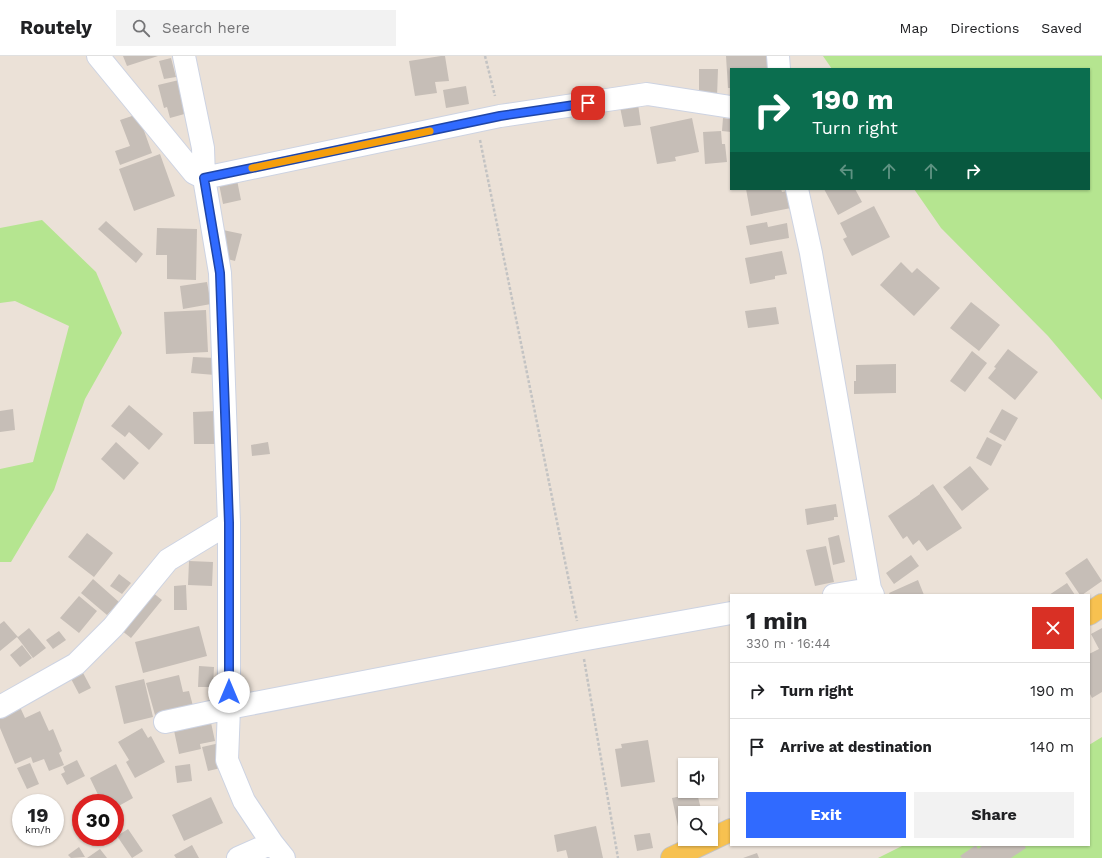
<!DOCTYPE html>
<meta charset="utf-8">
<style>
:root{--surface:#fff;--page:#f2f2f2;--text:#202124;--muted:#757577;--line:#e0e0e0;--accent:#306aff}
body{margin:0;font-family:"Work Sans",sans-serif;background:var(--page);color:var(--text);height:100vh;display:flex;flex-direction:column;font-size:15px;white-space:nowrap}
*{box-sizing:border-box;margin:0}
p{font-size:13px;color:var(--muted)}
.icon{flex:none;width:22px;height:22px;fill:none;stroke:currentColor;stroke-width:2;stroke-linecap:round;stroke-linejoin:round}
.map{position:relative;flex:1;overflow:hidden}
.panel{position:absolute;left:730px;top:538px;width:360px;height:252px;display:flex;flex-direction:column;background:var(--surface);border-radius:0px;box-shadow:0 1px 3px #0004}
.panel>*{flex:none}
.guide{position:absolute;left:730px;top:12px;width:360px;height:122px;border-radius:0px;box-shadow:0 1px 3px #0004;background:#0b6e4f;color:#fff;overflow:hidden}
.buttons{position:absolute;left:678px;top:702px;display:grid;gap:8px}
.buttons a{display:grid;place-items:center;width:40px;height:40px;border-radius:0px;background:var(--surface);box-shadow:0 1px 3px #0004;font-size:20px}
.speed{position:absolute;left:12px;top:738px;display:flex;gap:8px;font-size:20px;font-weight:700;text-align:center}
.speed>*{display:grid;place-content:center;width:52px;height:52px;border-radius:50%;background:var(--surface);box-shadow:0 1px 3px #0004;line-height:1}
.speed small{font-size:10px;font-weight:400}
.speed .limit{border:6px solid #d22;background:#fff;color:#111}
.pin{position:absolute;display:grid;place-items:center;width:34px;height:34px;color:#fff;margin:-17px;border-radius:8px;box-shadow:0 2px 6px #0006}
.me{position:absolute;width:44px;margin:-22px;rotate:0deg;stroke-linejoin:round;filter:drop-shadow(0 0 3px #0008)}
.turn{display:flex;align-items:center;gap:14px;height:84px;padding:0 16px;font-size:18px}
.turn .icon{width:52px;height:52px;stroke-width:2.5}
.turn b{display:block;font-size:28px;line-height:34px}
.lanes{display:flex;align-items:center;height:38px;padding:0 16px;background:#0003;justify-content:center;gap:20px;direction:ltr}
.lanes .off{opacity:.35}
.round{display:grid;place-items:center;flex:none;width:42px;height:42px;border-radius:0px;background:var(--page)}
.overview{display:flex;align-items:center;justify-content:space-between;height:68px;padding:0 16px}
h1{font-size:24px;font-weight:700;line-height:30px}
.cta{display:flex;gap:8px;margin-top:auto;padding:8px 16px}
.cta a{flex:1;height:46px;border-radius:0px;background:var(--accent);color:#fff;font-size:16px;font-weight:700;line-height:46px;text-align:center}
.cta a+a{background:var(--page);color:var(--text)}
ul{padding:0;list-style:none}
li{display:flex;align-items:center;gap:12px;height:56px;padding:0 16px;border-top:1px solid var(--line)}
li div{flex:1}
li b{display:block;font-size:15px}
li em{font-style:normal}
header{display:flex;align-items:center;gap:24px;box-sizing:border-box;height:56px;padding:0 20px;background:var(--surface);border-bottom:1px solid var(--line)}
header strong{font-size:19px}
nav{display:flex;gap:22px;margin-inline-start:auto;font-size:14px}
.search{width:280px;height:36px;background:var(--page);display:flex;align-items:center;gap:10px;box-sizing:border-box;padding:0 14px;border-radius:0px;color:var(--muted);font-size:15px}
.map>svg:first-child{display:block}
.green{fill:#b5e590}
.building{fill:#c6beb7}
.lines{fill:none;stroke-linecap:round;stroke-linejoin:round}
.minor-casing{stroke:#cdd3e2;stroke-width:24}
.major-casing{stroke:#c3c3c3;stroke-width:24}
.path{stroke:#c3c3c3;stroke-width:2.5;stroke-dasharray:3 2;stroke-linecap:butt}
.minor{stroke:#fff;stroke-width:22}
.major{stroke:#f7c150;stroke-width:22}
.route-casing{stroke:#1f45a6;stroke-width:10}
.route{stroke:#306aff;stroke-width:7}
.slow{stroke:#f59e0b;stroke-width:7}
</style>
<header>
<strong>Routely</strong>
<div class="search"><svg class="icon" aria-label="search" viewBox="0 0 24 24"><circle cx="10" cy="10" r="6"/><path d="M15 15l6 6"/></svg>Search here</div>
<nav><a>Map</a><a>Directions</a><a>Saved</a></nav>
</header>
<div class="map">
<svg width="1102" height="802" viewBox="0 0 1102 802">
<rect width="100%" height="100%" fill="#ebe1d7"/>
<path class="green" d="M823,0H1102V344L1048,280L941,172L914,133H1089V13H832Z
M42,164L96,216L122,277L85,343L54,434L11,506H0V413L33,406L69,270L15,245L0,247V172Z
M1102,681V802H878L904,789H1089V689Z"/>
<path class="building" d="M123,0H158L127,10Z
M441,0H445L449,25L435,26L437,37L415,40L409,5Z
M726,0H768L769,13H731V32H728Z
M171,2L176,21L164,23L159,5Z
M699,13H718L717,41L699,40Z
M179,24L188,57L170,62L167,51L164,52L158,29Z
M466,30L469,48L446,52L443,34Z
M638,48L641,69L624,71L620,51Z
M138,58L152,97L120,109L115,95L130,90L120,64Z
M692,62L699,96L675,101L676,105L657,108L650,71Z
M723,62L731,63V76L722,75Z
M721,75L722,88H725L727,106L705,108L703,76Z
M160,98L175,140L134,155L119,113Z
M237,124L241,144L223,148L219,128Z
M746,133H781L782,136L788,135L791,152L751,160Z
M824,133H855L862,146L838,159Z
M874,150L890,181L852,200L843,183L847,181L840,167Z
M106,165L143,198L136,207L98,173Z
M767,166L768,171L787,167L789,182L750,189L746,170Z
M157,172L197,173L196,224L167,223V199H156Z
M223,174L242,178L235,205L220,201Z
M782,195L787,218L775,220V223L750,228L745,202Z
M901,206L912,217L917,212L940,232L914,260L880,229Z
M207,226L211,248L183,253L180,230Z
M971,246L1000,269L979,295L950,272Z
M776,251L779,268L748,272L745,255Z
M206,254L208,296L166,298L164,256Z
M1008,293L1038,316L1015,344L988,322L996,312L994,311Z
M972,295L987,307L965,336L950,325Z
M193,301L216,302L215,319L191,317Z
M896,308V337L854,338V325H856V309Z
M129,349L163,378L149,394L129,376L125,381L111,370Z
M13,353L15,374L0,376V355Z
M1002,353L1018,362L1005,385L989,376Z
M216,355L217,388H194L193,356Z
M987,381L1002,389L991,410L976,402Z
M116,386L139,407L124,424L101,403Z
M268,386L270,398L252,400L251,389Z
M970,410L989,433L962,455L943,431Z
M933,428L962,472L927,495L919,484L913,489L907,480L903,483L888,460L920,438V437Z
M836,448L838,461H834V464L807,469L805,453Z
M87,477L113,497L94,521L68,501Z
M839,479L845,506L833,509L828,482Z
M826,490L834,526L815,530L806,494Z
M911,499L919,510L894,528L886,517Z
M1087,502L1102,525L1082,539H1080L1065,517Z
M189,505L213,506L212,530L188,529Z
M119,518L131,527L122,538L110,530Z
M93,523L119,546L107,559L81,537Z
M918,524L924,539H890L889,537Z
M1067,527L1075,539H1049Z
M186,529L187,554H174V530Z
M152,536L162,544L131,582L121,574Z
M79,540L97,555L79,577L60,562Z
M4,565L18,581L29,572L46,592L33,602L17,581L0,595V568Z
M199,570L207,600L143,617L135,586Z
M1102,572V636L1092,642L1089,636V598L1099,593L1091,578Z
M59,575L66,584L53,593L46,584Z
M22,589L32,602L20,611L10,599Z
M199,610L214,611L213,631H198Z
M81,613L91,632L79,638L69,619Z
M179,619L183,636L189,635L193,650L155,659L146,627Z
M144,623L153,661L124,668L115,630Z
M20,651L25,662L40,655L49,675L53,673L62,695L59,697L64,709L49,715L44,703L33,707L31,701L15,708L0,672V659Z
M210,662L215,685L200,688L201,693L179,698L173,670Z
M142,672L148,682L151,680L165,706L135,722L126,706L129,704L118,686Z
M648,684L655,726L621,731L615,693L622,692L621,688Z
M220,687L225,711L208,715L202,691Z
M77,704L85,720L67,729L61,718L65,716L63,711Z
M30,707L39,728L27,733L17,712Z
M116,708L133,742L115,752V747H102L90,722Z
M190,708L192,725L177,727L175,710Z
M697,737L702,757H685V779L680,780L672,742Z
M211,741L223,767L184,785L172,759Z
M596,770L603,802H568L566,794L557,796L554,779Z
M128,773L143,795L132,802L117,780Z
M650,777L653,792L637,795L634,779Z
M192,789L199,802H176L174,799Z
M976,789L978,793L983,789H1024L1026,792L1011,802H962L960,800Z
M79,791L85,801L71,802L68,799Z
M100,793L107,802H87Z
M757,797L759,802H743Z"/>
<g class="lines">
<defs>
<path id="minor" d="M98,0L194,117L204,122L500,60L647,38L731,51
M184,0L203,92L204,122L220,217L229,467V652L227,704L244,745L272,787L284,802
M778,0L779,13
M797,133L811,197L870,533L873,539
M834,539L870,533
M0,651L76,608L113,571L168,504L229,467
M165,666L229,652L581,584L731,557
M238,802L272,787"/>
<path id="major" d="M1089,558L1102,549
M672,802L731,774"/>
</defs>
<use href="#minor" class="minor-casing"/>
<use href="#major" class="major-casing"/>
<path class="path" d="M485,0L495,40
M480,84L577,565
M584,603L618,802"/>
<use href="#minor" class="minor"/>
<use href="#major" class="major"/>
</g>
<g class="lines">
<defs>
<path id="route" d="M229,636V467L220,217L204,122L500,60L588,47"/>
</defs>
<use href="#route" class="route-casing"/>
<use href="#route" class="route"/>
<path class="slow" d="M252,112L430,75"/>
</g>
</svg>
<div class="buttons">
<a><svg class="icon" aria-label="sound" viewBox="0 0 24 24"><path d="M4 9h4l5-4v14l-5-4H4zM17 9q2 3 0 6"/></svg></a>
<a><svg class="icon" aria-label="search" viewBox="0 0 24 24"><circle cx="10" cy="10" r="6"/><path d="M15 15l6 6"/></svg></a>
</div>
<div class="speed"><div>19<small>km/h</small></div><div class="limit">30</div></div>
<div class="pin" style="left:588px;top:47px;background:#d93025"><svg class="icon" aria-label="arrive" viewBox="0 0 24 24"><path d="M6 21V4h12l-3 4 3 4H6"/></svg></div>
<svg class="me" style="left:229px;top:636px" viewBox="-20 -20 40 40"><circle r="19" fill="#fff"/><path d="M0-13L10 11 0 6-10 11z" fill="#306aff"/></svg>
<div class="guide">
<div class="turn"><svg class="icon" aria-label="right" viewBox="0 0 24 24"><path d="M7 20v-9h11M14 6l5 5-5 5"/></svg><div><b>190 m</b>Turn right</div></div>
<div class="lanes"><svg class="icon off" aria-label="left" viewBox="0 0 24 24"><path d="M17 20v-9H6M10 6l-5 5 5 5"/></svg><svg class="icon off" aria-label="ahead" viewBox="0 0 24 24"><path d="M12 20V5M6 11l6-6 6 6"/></svg><svg class="icon off" aria-label="ahead" viewBox="0 0 24 24"><path d="M12 20V5M6 11l6-6 6 6"/></svg><svg class="icon" aria-label="right" viewBox="0 0 24 24"><path d="M7 20v-9h11M14 6l5 5-5 5"/></svg></div>
</div>
<section class="panel">
<div class="overview"><div><h1>1 min</h1><p>330 m · 16:44</p></div><a class="round" style="background:#d93025;color:#fff"><svg class="icon" aria-label="close" viewBox="0 0 24 24"><path d="M6 6l12 12M18 6L6 18"/></svg></a></div>
<ul>
<li><svg class="icon" aria-label="right" viewBox="0 0 24 24"><path d="M7 20v-9h11M14 6l5 5-5 5"/></svg><div><b>Turn right</b></div><em>190 m</em></li>
<li><svg class="icon" aria-label="arrive" viewBox="0 0 24 24"><path d="M6 21V4h12l-3 4 3 4H6"/></svg><div><b>Arrive at destination</b></div><em>140 m</em></li>
</ul>
<div class="cta"><a>Exit</a><a>Share</a></div>
</section>
</div>
